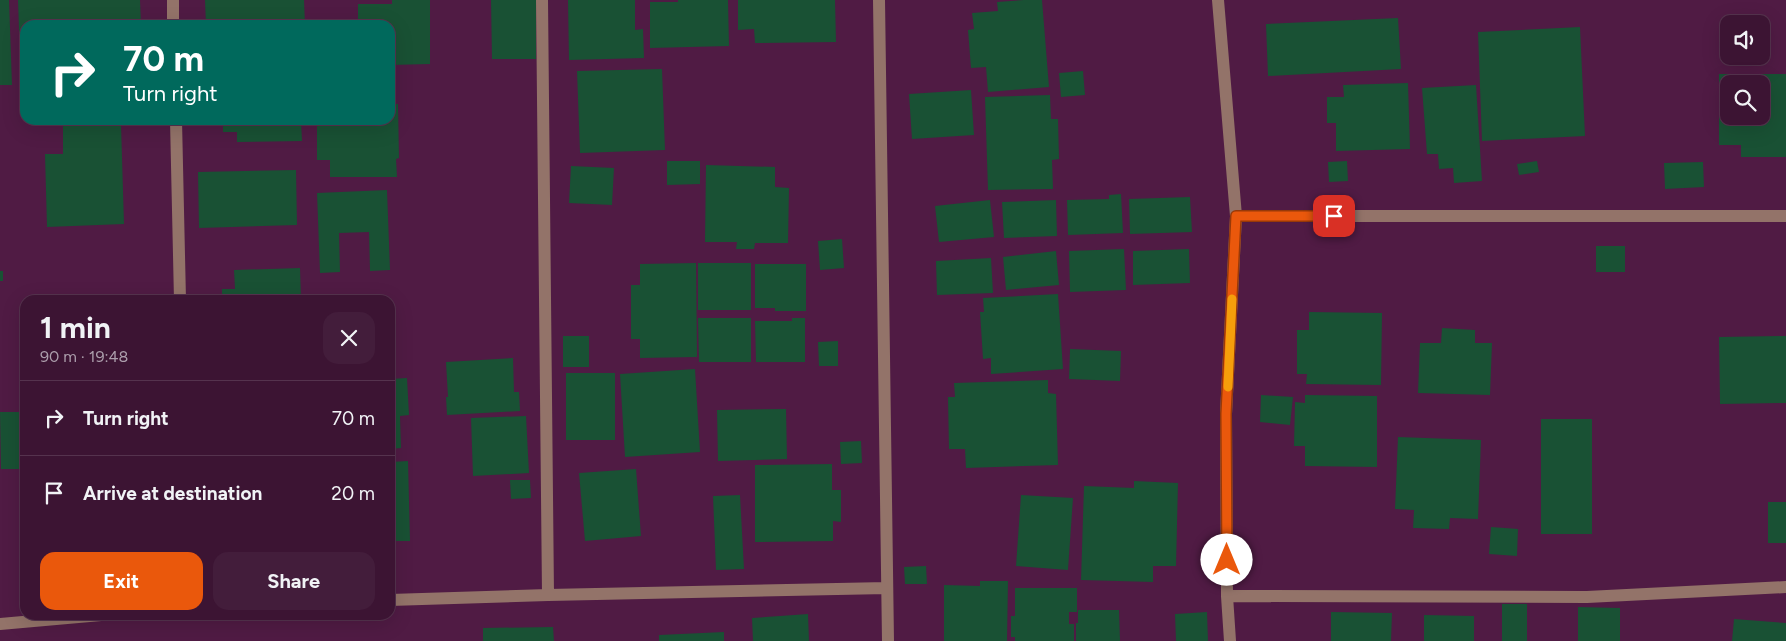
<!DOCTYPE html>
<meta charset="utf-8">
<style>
:root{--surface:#3c1433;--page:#431d3b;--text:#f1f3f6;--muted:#ac9eac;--line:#55334e;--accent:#ea580c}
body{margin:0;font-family:Figtree,sans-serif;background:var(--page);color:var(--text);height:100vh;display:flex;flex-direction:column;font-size:19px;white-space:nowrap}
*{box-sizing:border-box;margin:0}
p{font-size:16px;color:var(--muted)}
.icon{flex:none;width:28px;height:28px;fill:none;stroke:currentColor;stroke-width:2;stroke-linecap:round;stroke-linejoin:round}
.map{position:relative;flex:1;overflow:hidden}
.drawer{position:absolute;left:20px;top:295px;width:375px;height:325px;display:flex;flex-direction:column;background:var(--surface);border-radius:15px;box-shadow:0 5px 20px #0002,0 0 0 1px var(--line)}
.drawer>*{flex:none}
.top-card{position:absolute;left:20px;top:20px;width:375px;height:105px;border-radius:15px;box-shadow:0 5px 20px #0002,0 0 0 1px var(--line);background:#00695c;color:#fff;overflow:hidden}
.buttons{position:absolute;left:1720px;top:15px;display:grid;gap:10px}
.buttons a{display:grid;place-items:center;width:50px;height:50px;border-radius:10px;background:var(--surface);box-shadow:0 5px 20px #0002,0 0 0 1px var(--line);font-size:25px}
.pin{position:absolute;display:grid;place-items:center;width:42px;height:42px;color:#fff;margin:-21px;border-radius:10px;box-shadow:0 2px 8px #0006}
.me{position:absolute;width:55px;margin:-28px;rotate:0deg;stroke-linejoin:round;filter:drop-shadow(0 0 4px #0008)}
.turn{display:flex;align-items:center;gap:18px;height:105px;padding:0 20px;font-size:22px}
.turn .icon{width:65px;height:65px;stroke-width:2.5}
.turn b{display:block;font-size:35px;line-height:42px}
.round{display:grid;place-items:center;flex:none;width:52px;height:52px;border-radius:15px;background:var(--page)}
.head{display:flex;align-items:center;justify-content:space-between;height:85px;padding:0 20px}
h1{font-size:30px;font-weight:700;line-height:38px}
.button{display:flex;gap:10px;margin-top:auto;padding:10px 20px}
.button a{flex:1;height:58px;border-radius:15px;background:var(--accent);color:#fff;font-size:20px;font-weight:700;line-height:58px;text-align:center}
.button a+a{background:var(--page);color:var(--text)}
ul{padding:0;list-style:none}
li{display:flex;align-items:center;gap:15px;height:75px;padding:0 20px;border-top:1px solid var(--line)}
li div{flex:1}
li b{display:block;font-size:19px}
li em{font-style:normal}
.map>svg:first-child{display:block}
.building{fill:#195134;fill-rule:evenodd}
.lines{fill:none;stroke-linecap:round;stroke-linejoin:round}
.minor{stroke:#937369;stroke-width:12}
.route-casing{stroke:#983908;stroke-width:12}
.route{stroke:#ea580c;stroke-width:9}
.slow{stroke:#f59e0b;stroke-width:9}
</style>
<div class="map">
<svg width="1786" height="641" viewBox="0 0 1786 641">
<rect width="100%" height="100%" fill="#501b44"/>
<path class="building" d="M0,0H9L12,85H0Z
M18,0H140L141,25H25V86H21Z
M205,0H304L305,25H206Z
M392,0H430V64L390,65V25H358V4H392Z
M491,0H536V59H492Z
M568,0H635V30L643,29L644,58L569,60Z
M678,0H728L729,46L650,48V2H678Z
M738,0H835L836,42L755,43L754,29L738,30Z
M1024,0H1042L1049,87L988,92L986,67L971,68L968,30L974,29L972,13L998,11L997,2Z
M1398,18L1401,69L1268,76L1266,24Z
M1580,27L1585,136L1482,141L1478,32Z
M662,69L665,150L580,153L577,71Z
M1083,71L1085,95L1061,97L1059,73Z
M1719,74H1786V157H1741V145H1719ZM1729,84H1761V116H1729Z
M1408,83L1410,149L1336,151V123H1327V97H1344L1343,85Z
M1476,85L1482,181L1454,183L1453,168L1439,169L1438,154H1427L1422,88Z
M971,90L974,135L912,139L909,94Z
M1050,95L1051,119H1058L1059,159L1052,160L1053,189L988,190L985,97Z
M390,104H398L399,158L396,159L397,177H330V160H317V120H390Z
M223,120H301L302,141L237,142V132H223Z
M121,124L124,224L47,227L45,154H63V126Z
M667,161H700V184L667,185Z
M1347,161L1348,181L1329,182L1328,162Z
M1537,161L1539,172L1519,175L1517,164Z
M1703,162L1704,187L1665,189L1664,163Z
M706,165L775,167V187L789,188L788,243H755L754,249H736L737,242H705Z
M571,166L614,168L612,205L569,203Z
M296,170L297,225L199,228L198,172Z
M387,190L390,270L370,271L369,232L339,233L340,272L320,273L317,193Z
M1121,194L1123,233L1068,235L1067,200L1109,199V195Z
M1190,197L1192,232L1130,234L1129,199Z
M990,200L994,237L939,242L935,206Z
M1056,200L1057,236L1004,238L1002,202Z
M842,239L844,268L820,270L818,241Z
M1596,246H1625V272H1596Z
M1124,249L1126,290L1070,292L1069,251Z
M1189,249L1190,283L1133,285V251Z
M1056,251L1059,285L1006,290L1003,257Z
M991,258L993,293L937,295L936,261Z
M696,263L697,357L640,358V339H631V285H640V264Z
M698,263H751V310H698Z
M755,264H806V311H775V308H755Z
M300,268L301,300H222V289H235L234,270Z
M0,271H3V281H0Z
M1058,294L1063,369L991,374V358L983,359L980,312H984L983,298Z
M1309,312L1382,313L1381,385L1306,384L1307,374H1297V330H1309Z
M698,318H751V362H699Z
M792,318H805V362H756L755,321H792Z
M1442,328L1475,330V343H1492L1490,395L1418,393L1420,343H1441Z
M563,336H589V367H563Z
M1786,336V403L1720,404L1719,337Z
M838,341V366H819L818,342Z
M1070,349L1121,351L1120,381L1069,379Z
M513,358L514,392H519L520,411L447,415L446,397H448L446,362Z
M20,364H25V469H1L0,412H20Z
M695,369L700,452L625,457L620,374Z
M566,373H615V440H566Z
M407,378L409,415L400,416L401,448L390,449V379Z
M1048,380V393L1056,394L1058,465L966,468L965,449H949L948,397H955L954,383Z
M1261,395L1293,397L1290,425L1260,422Z
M1305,395L1377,396V467L1305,466V446H1294L1295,402L1305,403Z
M786,409L787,459L718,461L717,410Z
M526,416L529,473L473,476L471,418Z
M1541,419H1592V534H1541Z
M1398,437L1481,440L1478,519L1450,518L1449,529L1413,528L1414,510L1395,509Z
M861,441L862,463L841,464L840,442Z
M408,461L410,541H390V462Z
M832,464V490H841V522L833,521V541L755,542V465Z
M636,469L641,536L585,541L579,473Z
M510,480H530L531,498L511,499Z
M1134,481L1178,483L1176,566H1153V582L1081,580L1084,486L1134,488Z
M740,495L744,569L716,570L713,496Z
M1021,495L1073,498L1068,570L1016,566Z
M1768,502H1786V543H1768Z
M1491,527L1518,529L1517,556L1489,554Z
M926,566L927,584H905L904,567Z
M980,581H1008L1007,641H944V585L980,586Z
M1015,588H1077V612H1069V624H1074V641H1015V637H1011V616H1015Z
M1502,604H1527V641H1502Z
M1578,607L1620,608V641H1578Z
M1078,610H1119L1120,641H1076V623H1078Z
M1207,612L1208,641H1176L1175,614Z
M1331,612L1392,613L1391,641H1331Z
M808,614L809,641H753L752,618Z
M1424,615L1474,616V641H1424Z
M1734,619L1786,623V641H1732Z
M553,627L554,641H483V628Z
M724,632V641H659V635Z"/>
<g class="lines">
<path class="minor" d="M173,0V25
M542,0L548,595
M879,0L888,641
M1218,0L1236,216L1226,414L1227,596L1230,641
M176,120L180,300
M1236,216H1786
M1227,596L1587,597L1786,587
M390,600L548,595L887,588
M0,624L101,615"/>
</g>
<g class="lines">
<defs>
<path id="route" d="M1227,560L1226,414L1236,216H1334"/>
</defs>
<use href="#route" class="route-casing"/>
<use href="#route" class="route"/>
<path class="slow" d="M1228,387L1232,299"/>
</g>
</svg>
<div class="buttons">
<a><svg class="icon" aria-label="sound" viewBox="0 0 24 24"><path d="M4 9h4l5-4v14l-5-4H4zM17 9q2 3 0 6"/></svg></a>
<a><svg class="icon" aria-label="search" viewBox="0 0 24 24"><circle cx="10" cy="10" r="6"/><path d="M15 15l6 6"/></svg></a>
</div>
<div class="pin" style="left:1334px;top:216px;background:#d93025"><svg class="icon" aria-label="arrive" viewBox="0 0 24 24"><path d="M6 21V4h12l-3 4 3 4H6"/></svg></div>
<svg class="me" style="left:1227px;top:560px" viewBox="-20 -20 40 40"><circle r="19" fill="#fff"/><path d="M0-13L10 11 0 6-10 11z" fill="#ea580c"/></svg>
<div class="top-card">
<div class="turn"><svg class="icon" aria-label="right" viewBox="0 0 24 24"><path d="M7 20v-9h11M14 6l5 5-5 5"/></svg><div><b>70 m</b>Turn right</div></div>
</div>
<section class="drawer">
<div class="head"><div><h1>1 min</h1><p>90 m · 19:48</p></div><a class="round"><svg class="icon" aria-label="close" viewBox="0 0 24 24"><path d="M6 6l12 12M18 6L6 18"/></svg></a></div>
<ul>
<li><svg class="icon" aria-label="right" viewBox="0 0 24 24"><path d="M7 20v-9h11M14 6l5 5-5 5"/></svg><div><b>Turn right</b></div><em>70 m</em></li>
<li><svg class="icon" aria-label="arrive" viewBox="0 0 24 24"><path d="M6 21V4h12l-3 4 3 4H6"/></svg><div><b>Arrive at destination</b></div><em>20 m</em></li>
</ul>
<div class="button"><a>Exit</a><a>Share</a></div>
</section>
</div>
